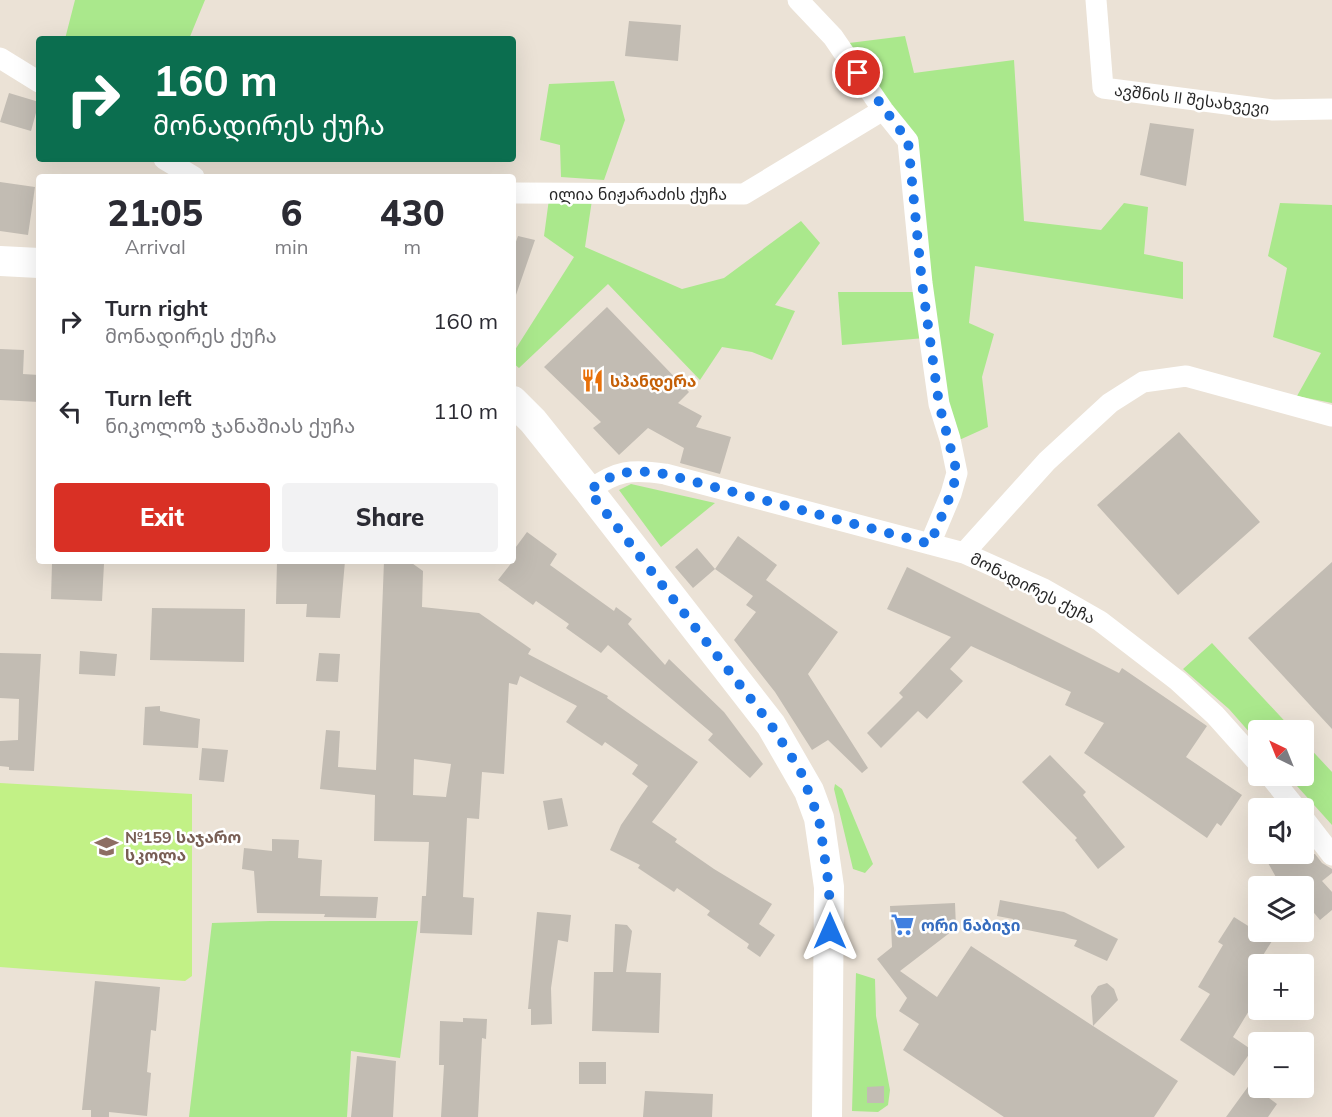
<!DOCTYPE html>
<meta charset="utf-8">
<style>
:root{--surface:#fff;--page:#f2f2f3;--text:#2b2b33;--muted:#7c7c81;--accent:#d93025}
body{margin:0;font-family:Mulish,"Noto Sans Georgian",sans-serif;background:var(--page);color:var(--text);height:100vh;display:flex;flex-direction:column;font-size:22px;white-space:nowrap}
*{box-sizing:border-box;margin:0}
p{font-size:20px;color:var(--muted)}
.icon{flex:none;width:33px;height:33px;fill:none;stroke:currentColor;stroke-width:2;stroke-linecap:round;stroke-linejoin:round}
.map{position:relative;flex:1;overflow:hidden}
.panel{position:absolute;left:36px;top:174px;width:480px;height:390px;display:flex;flex-direction:column;background:var(--surface);border-radius:6px;box-shadow:0 6px 24px #0002}
.panel>*{flex:none}
.hud{position:absolute;left:36px;top:36px;width:480px;height:126px;border-radius:6px;box-shadow:0 6px 24px #0002;background:#0b6e4f;color:#fff;overflow:hidden}
.needle{width:39px;rotate:317deg}
.fabs{position:absolute;left:1248px;top:720px;display:grid;gap:12px}
.fabs a{display:grid;place-items:center;width:66px;height:66px;border-radius:6px;background:var(--surface);box-shadow:0 6px 24px #0002;font-size:30px}
.pin{position:absolute;display:grid;place-items:center;width:51px;height:51px;color:#fff;margin:-26px;border:3px solid #fff;border-radius:50%;box-shadow:0 2px 6px #0007}
.me{position:absolute;width:66px;margin:-33px;rotate:0deg;stroke-linejoin:round;filter:drop-shadow(0 0 4px #0008)}
.turn{display:flex;align-items:center;gap:21px;height:126px;padding:0 18px;font-size:27px}
.turn .icon{width:78px;height:78px;stroke-width:2.5}
.turn b{display:block;font-size:42px;line-height:51px}
.eta{display:flex;justify-content:space-evenly;align-items:center;height:102px;text-align:center}
.eta b{font-size:36px;font-weight:800;line-height:42px}
.cta{display:flex;gap:12px;margin-top:auto;padding:12px 18px}
.cta a{flex:1;height:69px;border-radius:6px;background:var(--accent);color:#fff;font-size:24px;font-weight:800;line-height:69px;text-align:center}
.cta a+a{background:var(--page);color:var(--text)}
ul{padding:0;list-style:none}
li{display:flex;align-items:center;gap:18px;height:90px;padding:0 18px}
li div{flex:1}
li b{display:block;font-size:22px}
li em{font-style:normal}
.map>svg:first-child{display:block}
.green{fill:#aae88c}
.pitch{fill:#c2f186}
.building{fill:#c2bcb3;fill-rule:evenodd}
.lines{fill:none;stroke-linecap:round;stroke-linejoin:round}
.minor{stroke:#fff;stroke-width:21}
.secondary{stroke:#fff;stroke-width:30}
.route{stroke:#1a73e8;stroke-width:10;stroke-dasharray:0 18}
.labels{text-anchor:middle;stroke-width:5;stroke-linejoin:round;paint-order:stroke}
.street-label{font-size:16px;fill:#272727;stroke:#fff}
.food-label{font-size:16px;font-weight:bold;fill:#c56008;stroke:#fff;text-anchor:start}
.education-label{font-size:16px;font-weight:bold;fill:#785e54;stroke:#fff;text-anchor:start}
.shop-label{font-size:16px;font-weight:bold;fill:#366cbe;stroke:#fff;text-anchor:start}
</style>
<div class="map">
<svg width="1332" height="1117" viewBox="0 0 1332 1117">
<rect width="100%" height="100%" fill="#ebe2d6"/>
<path class="green" d="M75,0H205L189,39H65Z
M905,36L914,73L1014,60L1024,221L1101,230L1124,203L1148,207L1144,254L1183,262V299L975,266L969,323L994,334L982,377L988,427L957,441L946,399L915,142L849,43Z
M614,81L625,120L604,180L561,177L560,145L540,140L549,84Z
M549,199L592,200L585,247L682,289L724,278L801,221L820,243L775,305L795,311L772,360L752,352L722,347L700,380L608,284L519,368L513,363V353L574,257L544,236Z
M1280,203L1332,205V403L1297,396L1321,353L1273,337L1287,268L1268,256Z
M838,292H919L925,338L842,345Z
M631,484L715,503L661,547L619,490Z
M1212,643L1293,730H1258V742L1229,709L1183,669Z
M1304,742L1332,772V825L1288,776H1304Z
M835,784L842,789L873,864L865,873L853,869L834,789Z
M270,921H418L400,1058L351,1051L347,1117H189L212,923Z
M856,973L875,979L876,1016L890,1090L888,1105L878,1112L852,1111Z"/>
<path class="pitch" d="M0,783L192,794V976L185,981L0,967Z"/>
<path class="building" d="M629,21L681,25L678,61L625,56Z
M9,93L39,102L31,131L0,122Z
M1150,123L1194,129L1186,186L1140,175Z
M0,182L35,187L28,235L0,231Z
M518,236L535,240L516,295H513V250Z
M607,307L689,392L678,403L702,416L696,427L731,437L720,474L680,463L684,448L648,428L619,455L593,428L601,422L544,367Z
M0,349L24,350L23,374L39,375V402L0,400Z
M1179,432L1260,522L1178,595L1097,505Z
M527,532L557,554L550,565L614,611L616,607L632,619L628,624L665,665L669,659L724,712L763,764L750,778L708,740L713,734L608,645L601,653L566,628L569,624L536,601L533,605L498,580L513,561V551Z
M738,536L777,565L766,580L838,632L808,674L868,768L862,773L828,740L812,750L775,692L734,640L756,612L746,605L753,596L715,569Z
M697,548L715,569L693,588L675,567Z
M58,561L104,564L102,601L51,599L52,563Z
M277,561H345L340,618L306,617L307,604H276Z
M384,561H409L423,571L422,607L479,613L531,649L528,654L608,696L607,698L698,762L652,822L677,839L675,842L714,869L772,904L759,924L775,935L760,957L747,948L749,944L707,915L710,911L677,888L674,892L638,868L640,865L610,850L621,825L648,786L632,774L638,765L605,742L602,746L566,722L577,706L520,676L517,685L509,683L504,774L482,772L479,819L467,818L463,897L474,898L472,935L420,933L422,896H426L429,842L374,841L375,795L320,789L326,730L340,731L338,767L376,770ZM414,759L451,764L446,797L413,795Z
M1332,562V729L1248,638Z
M907,567L1119,673L1122,668L1207,726L1186,757L1242,795L1221,826L1217,823L1207,838L1084,753L1104,723L1065,705L1071,692L971,646L950,669L963,681L927,719L918,711L881,748L867,733L903,697L899,693L951,637L887,609Z
M152,608L245,609L244,662L150,660Z
M80,651L117,654L115,676L79,674Z
M0,653L41,654L34,771L9,770V767L0,766V741L18,740L19,699L0,698Z
M319,653L340,654L338,682L316,681Z
M160,706V711L200,719L198,748L143,745L145,707Z
M202,748L228,750L224,782L199,780Z
M1050,755L1086,792L1083,795L1125,847L1098,869L1075,840L1077,838L1022,782Z
M562,798L568,826L548,830L543,801Z
M272,839L299,840L298,858L322,860L320,896L378,897L376,918L324,917L325,914L257,913L254,871L242,869L244,848L272,851Z
M1263,854H1315L1322,863L1332,869V873L1322,881L1332,892V910L1320,920L1304,901V886H1281Z
M1000,900L1064,912L1118,939L1107,961L1074,946L1077,940L1012,927L1013,919L997,916Z
M955,903L956,928L900,971L937,997L971,946L1093,1026L1091,996L1098,986L1107,983L1114,989L1118,1000L1093,1026L1178,1081L1154,1117H1004L903,1050L919,1024L899,1011L907,998L877,959L892,947L890,906Z
M537,912L571,915L568,942L558,940L551,988L552,1024L531,1025V1009H528Z
M1234,917L1272,941L1258,963V996L1233,1037L1252,1050L1234,1076L1180,1040L1210,994L1198,987L1223,945L1218,942Z
M615,924L627,925L632,931L626,972L661,973L659,1033L592,1031L594,972H613Z
M95,981L160,987L156,1031L151,1030L147,1072L151,1073L147,1116L109,1112V1117H91V1110H82Z
M463,1018L487,1019L486,1039L482,1038L478,1117H441L444,1065H439L440,1021L463,1022Z
M357,1056L396,1061L393,1117H351Z
M579,1062H606V1084H579Z
M1250,1084L1277,1104L1268,1117H1226Z
M884,1086V1103H867V1087Z
M645,1091L713,1094L712,1117H643Z"/>
<g class="lines">
<path class="minor" d="M798,0L833,37L883,110L908,141L922,283L939,404L950,439L957,473L951,494L930,544
M1096,0L1103,88L1273,110L1332,109
M0,58L39,82
M164,159L194,177
M513,193L744,194L883,110
M589,491C615,470 633,469 665,474L964,553L1044,589L1100,621L1178,681L1215,715L1258,763
M964,553L1047,461L1110,403L1143,382L1186,376L1332,416
M1270,776L1296,808
M1304,819L1332,855"/>
<path class="secondary" d="M0,261L39,263
M513,401L533,421L589,491L771,725L809,791L819,818L829,887L827,1117"/>
</g>
<g class="lines">
<path class="route" d="M830,931L829,887L819,819L800,770L771,725L589,491C615,470 633,469 665,474L930,544L951,494L957,473L939,404L922,283L908,141L858,73"/>
</g>
<defs>
<symbol id="restaurant-bare" viewBox="-9 -9 18 18"><path d="M-5-6h1v4h1v-4h1v4h1v-4h1v5L-1.5 .5V6h-2V.5L-5-1ZM5-6V6H3V1.5H1.5Q1.5-4 5-6Z" fill="#e8710a" stroke="#fff" stroke-width="2.5" paint-order="stroke"/></symbol>
<symbol id="school-bare" viewBox="-9 -9 18 18"><path d="M0-5L7-2L0 1L-7-2ZM-4 1L0 2.5L4 1V4Q0 6-4 4Z" fill="#8d6e63" stroke="#fff" stroke-width="2.5" paint-order="stroke"/></symbol>
<symbol id="supermarket-bare" viewBox="-9 -9 18 18"><path d="M-6-5.5h2.5l.6 2H6L4.5 2H-2.5L-4.4-4H-6ZM-1.5 3.2a1.3 1.3 0 1 0 .1 0ZM3 3.2a1.3 1.3 0 1 0 .1 0Z" fill="#3f7fe0" stroke="#fff" stroke-width="2.5" paint-order="stroke"/></symbol>
</defs>
<g fill-rule="evenodd">
<use href="#restaurant-bare" x="576" y="364" width="33" height="33"/>
<use href="#school-bare" x="90" y="830" width="33" height="33"/>
<use href="#supermarket-bare" x="886" y="908" width="33" height="33"/>
</g>
<g class="labels">
<g class="street-label">
<text transform="translate(1192 99) rotate(7)" y="6">ავშნის II შესახვევი</text>
<text x="638" y="200">ილია ნიჟარაძის ქუჩა</text>
<text transform="translate(1033 588) rotate(27)" y="6">მონადირეს ქუჩა</text>
</g>
<g class="food-label">
<text x="610" y="387">სპანდერა</text>
</g>
<g class="education-label">
<text x="125" y="843">№159 საჯარო<tspan x="125" dy="18">სკოლა</tspan></text>
</g>
<g class="shop-label">
<text x="921" y="931">ორი ნაბიჯი</text>
</g>
</g>
</svg>
<div class="fabs">
<a><svg class="needle" viewBox="-14 -14 28 28"><path d="M0-13l5 13h-10z" fill="#e53935"/><path d="M0 13l5-13h-10z" fill="#7c7c81"/></svg></a>
<a><svg class="icon" aria-label="sound" viewBox="0 0 24 24"><path d="M4 9h4l5-4v14l-5-4H4zM17 9q2 3 0 6"/></svg></a>
<a><svg class="icon" aria-label="layers" viewBox="0 0 24 24"><path d="M12 4l9 5-9 5-9-5zM3 14l9 5 9-5"/></svg></a>
<a>+</a>
<a>−</a>
</div>
<div class="pin" style="left:858px;top:73px;background:#d93025"><svg class="icon" aria-label="arrive" viewBox="0 0 24 24"><path d="M6 21V4h12l-3 4 3 4H6"/></svg></div>
<svg class="me" style="left:830px;top:931px" viewBox="-20 -20 40 40"><path d="M0-17L14 15 0 8-14 15z" fill="#1a73e8" stroke="#fff" stroke-width="4"/></svg>
<div class="hud">
<div class="turn"><svg class="icon" aria-label="right" viewBox="0 0 24 24"><path d="M7 20v-9h11M14 6l5 5-5 5"/></svg><div><b>160 m</b>მონადირეს ქუჩა</div></div>
</div>
<section class="panel">
<div class="eta">
<div><b>21:05</b><p>Arrival</p></div>
<div><b>6</b><p>min</p></div>
<div><b>430</b><p>m</p></div>
</div>
<ul>
<li><svg class="icon" aria-label="right" viewBox="0 0 24 24"><path d="M7 20v-9h11M14 6l5 5-5 5"/></svg><div><b>Turn right</b><p>მონადირეს ქუჩა</p></div><em>160 m</em></li>
<li><svg class="icon" aria-label="left" viewBox="0 0 24 24"><path d="M17 20v-9H6M10 6l-5 5 5 5"/></svg><div><b>Turn left</b><p>ნიკოლოზ ჯანაშიას ქუჩა</p></div><em>110 m</em></li>
</ul>
<div class="cta"><a>Exit</a><a>Share</a></div>
</section>
</div>
